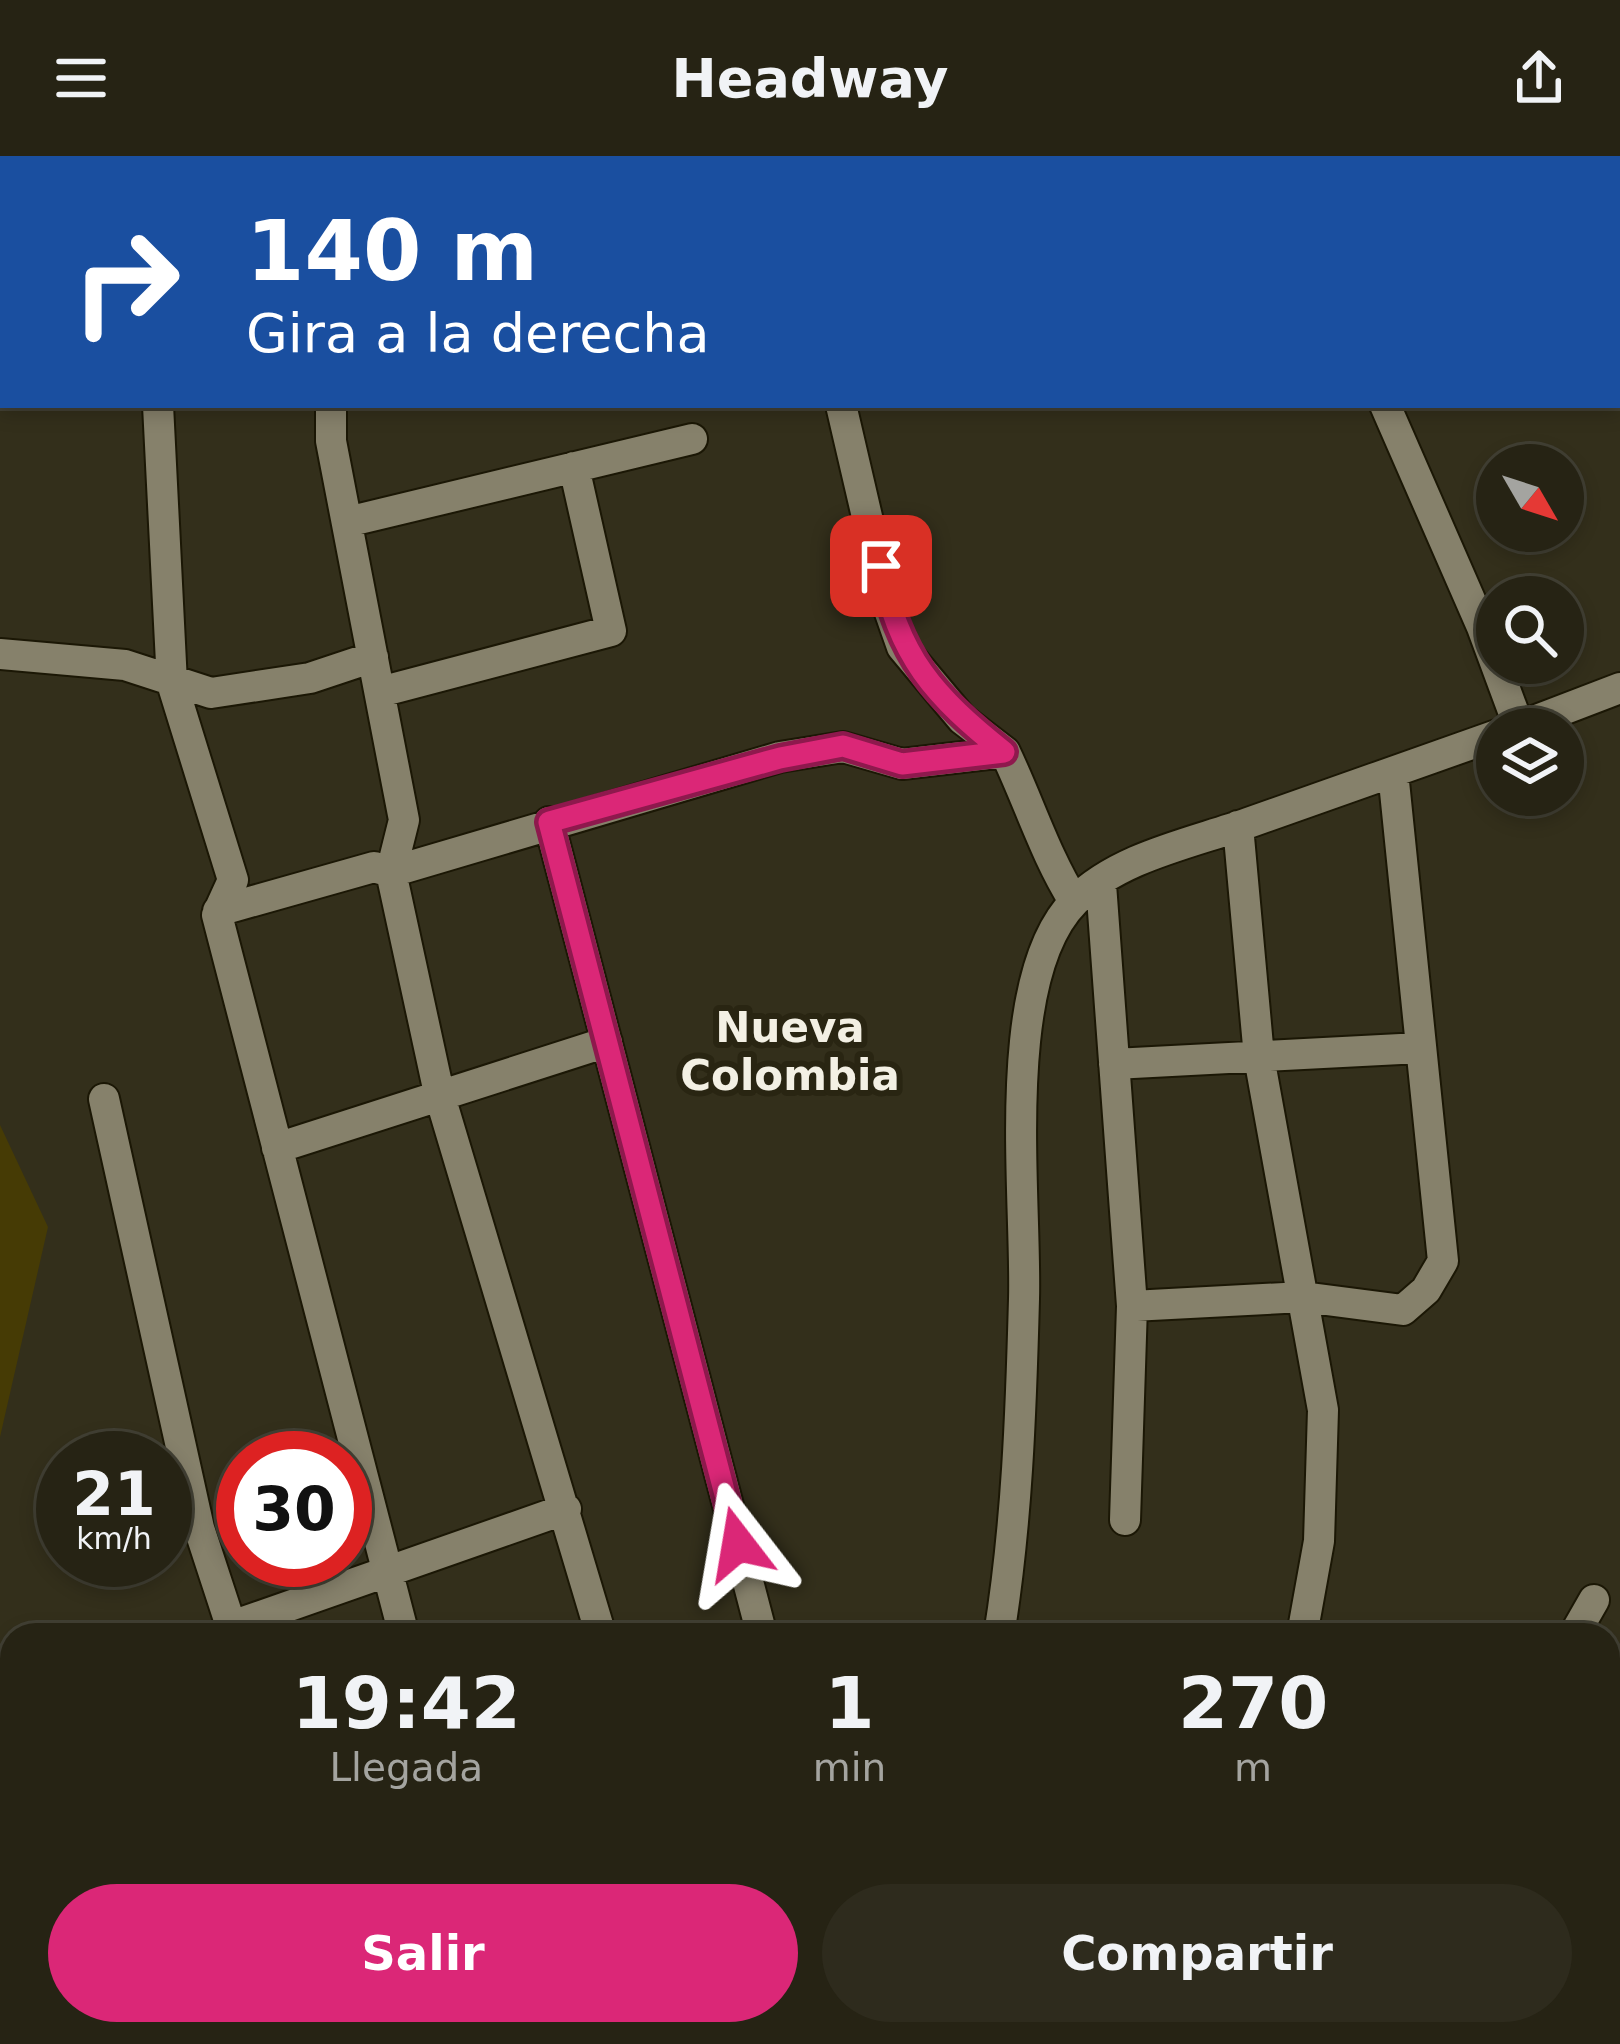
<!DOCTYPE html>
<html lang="es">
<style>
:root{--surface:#262314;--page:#2e2b1d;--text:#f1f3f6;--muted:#a4a4a0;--line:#424034;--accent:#db2777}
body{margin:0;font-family:"DejaVu Sans",sans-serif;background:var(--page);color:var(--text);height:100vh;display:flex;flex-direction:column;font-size:45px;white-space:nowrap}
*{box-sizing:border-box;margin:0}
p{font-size:39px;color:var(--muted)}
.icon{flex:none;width:66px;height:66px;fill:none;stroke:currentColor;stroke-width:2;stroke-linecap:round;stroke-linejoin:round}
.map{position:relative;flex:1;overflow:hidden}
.side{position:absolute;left:0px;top:1467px;width:1620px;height:423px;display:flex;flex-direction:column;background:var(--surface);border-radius:36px 36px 0 0;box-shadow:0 6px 18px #0003,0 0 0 3px var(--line)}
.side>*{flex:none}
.guide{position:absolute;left:0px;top:0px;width:1620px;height:252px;box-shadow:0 6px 18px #0003,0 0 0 3px var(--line);background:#1a4fa0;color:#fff;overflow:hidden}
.needle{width:78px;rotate:129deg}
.buttons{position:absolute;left:1476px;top:288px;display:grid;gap:24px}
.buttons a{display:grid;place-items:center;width:108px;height:108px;border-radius:50%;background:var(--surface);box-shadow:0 6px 18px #0003,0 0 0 3px var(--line);font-size:60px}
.speed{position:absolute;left:36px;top:1275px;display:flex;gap:24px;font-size:60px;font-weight:700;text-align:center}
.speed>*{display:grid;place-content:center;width:156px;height:156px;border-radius:50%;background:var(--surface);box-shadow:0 6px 18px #0003,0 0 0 3px var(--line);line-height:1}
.speed small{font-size:30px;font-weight:400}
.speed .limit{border:18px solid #d22;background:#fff;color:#111}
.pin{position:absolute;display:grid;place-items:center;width:102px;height:102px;color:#fff;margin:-51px;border-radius:24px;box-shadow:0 6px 18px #0006}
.me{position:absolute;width:132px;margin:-66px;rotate:346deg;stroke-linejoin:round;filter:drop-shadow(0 0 9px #0008)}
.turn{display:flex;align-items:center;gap:42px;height:252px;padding:0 48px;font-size:54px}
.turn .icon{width:156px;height:156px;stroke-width:2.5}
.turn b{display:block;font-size:84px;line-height:102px}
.eta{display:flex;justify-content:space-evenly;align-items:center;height:204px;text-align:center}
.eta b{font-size:72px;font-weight:700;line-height:84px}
.primary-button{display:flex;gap:24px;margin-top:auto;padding:24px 48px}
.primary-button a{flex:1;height:138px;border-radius:72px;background:var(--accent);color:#fff;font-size:48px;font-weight:700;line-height:138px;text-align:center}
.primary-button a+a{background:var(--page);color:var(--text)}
header{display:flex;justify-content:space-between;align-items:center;height:156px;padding:0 48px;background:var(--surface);font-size:54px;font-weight:700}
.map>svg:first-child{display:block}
.green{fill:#463b05}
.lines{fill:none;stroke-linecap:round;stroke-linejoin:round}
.minor-casing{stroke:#1b1705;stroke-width:34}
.path{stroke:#837f6e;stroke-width:6;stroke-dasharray:9 9;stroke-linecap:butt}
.minor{stroke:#86816b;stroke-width:30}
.route-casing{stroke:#8e194d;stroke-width:30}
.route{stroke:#db2777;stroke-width:21}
.labels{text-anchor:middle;stroke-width:12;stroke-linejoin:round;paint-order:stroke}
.neighbourhood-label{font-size:42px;font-weight:bold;fill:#f3f0e4;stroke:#292512}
</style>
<header><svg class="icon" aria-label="menu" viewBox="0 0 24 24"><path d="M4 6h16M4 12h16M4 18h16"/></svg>Headway<svg class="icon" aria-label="share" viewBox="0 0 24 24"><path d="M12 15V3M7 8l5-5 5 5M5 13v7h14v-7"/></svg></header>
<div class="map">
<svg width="1620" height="1888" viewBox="0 0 1620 1888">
<rect width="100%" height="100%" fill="#332f1b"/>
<path class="green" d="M0,969L48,1071L0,1281Z"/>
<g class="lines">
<defs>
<path id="minor" d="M140,0L141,3
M314,0V3
M748,0L749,3
M1320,0L1321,3
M462,3L477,0
M158,249L172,527L233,724L217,759L404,1479
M331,249V285L404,664L391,716L439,937L601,1479
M841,249L888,451L902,491L962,563L1005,596
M1385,249L1482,471L1519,571
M347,366L692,283
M0,498L125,509L211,537L310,522L373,501
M380,536L611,475L574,311
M1513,573L1620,532
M549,666L762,1479
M1238,670L1259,901L1323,1254L1319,1385L1302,1479
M1101,728L1132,1150L1125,1364
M218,755L374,711L391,716L780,601L843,591L902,608L1005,596C1029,646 1045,699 1074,745
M1114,908L1420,892
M104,943L199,1372L234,1479
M277,992L607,886
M1132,1150L1303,1141L1403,1154L1426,1134L1443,1105L1393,616
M232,1470L566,1353
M999,1479C1017,1368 1021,1256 1024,1143C1027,1041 998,822 1075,745C1118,701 1192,687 1248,667C1331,638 1414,608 1497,579
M1574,1479L1594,1444
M335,1878L338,1888
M520,1878L523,1888
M710,1878L713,1888
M868,1888L875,1878"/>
</defs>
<use href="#minor" class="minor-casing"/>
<path class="path" d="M1262,1888L1268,1878"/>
<use href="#minor" class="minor"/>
</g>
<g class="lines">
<defs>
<path id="route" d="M738,1388L549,666L780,602L843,590L902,608L1004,596C935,541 897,500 881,410"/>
</defs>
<use href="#route" class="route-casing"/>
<use href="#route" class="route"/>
</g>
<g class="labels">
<g class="neighbourhood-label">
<text x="790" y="886">Nueva<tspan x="790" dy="48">Colombia</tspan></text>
</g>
</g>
</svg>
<div class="buttons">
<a><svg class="needle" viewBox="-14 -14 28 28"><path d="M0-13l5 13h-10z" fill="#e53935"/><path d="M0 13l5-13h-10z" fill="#a4a4a0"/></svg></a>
<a><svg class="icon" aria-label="search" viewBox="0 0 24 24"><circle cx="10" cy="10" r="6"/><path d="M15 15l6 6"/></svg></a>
<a><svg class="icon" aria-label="layers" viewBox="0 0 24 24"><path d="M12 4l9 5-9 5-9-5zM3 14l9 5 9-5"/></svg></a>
</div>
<div class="speed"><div>21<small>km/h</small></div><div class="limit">30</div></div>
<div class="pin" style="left:881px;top:410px;background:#d93025"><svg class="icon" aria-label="arrive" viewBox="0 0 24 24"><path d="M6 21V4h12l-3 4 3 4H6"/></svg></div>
<svg class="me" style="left:738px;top:1388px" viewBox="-20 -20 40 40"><path d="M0-17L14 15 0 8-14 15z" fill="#db2777" stroke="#fff" stroke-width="4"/></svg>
<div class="guide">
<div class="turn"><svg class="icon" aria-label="right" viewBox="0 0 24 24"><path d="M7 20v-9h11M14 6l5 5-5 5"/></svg><div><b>140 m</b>Gira a la derecha</div></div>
</div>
<section class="side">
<div class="eta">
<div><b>19:42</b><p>Llegada</p></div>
<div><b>1</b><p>min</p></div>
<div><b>270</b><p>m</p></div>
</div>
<div class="primary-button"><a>Salir</a><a>Compartir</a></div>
</section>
</div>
